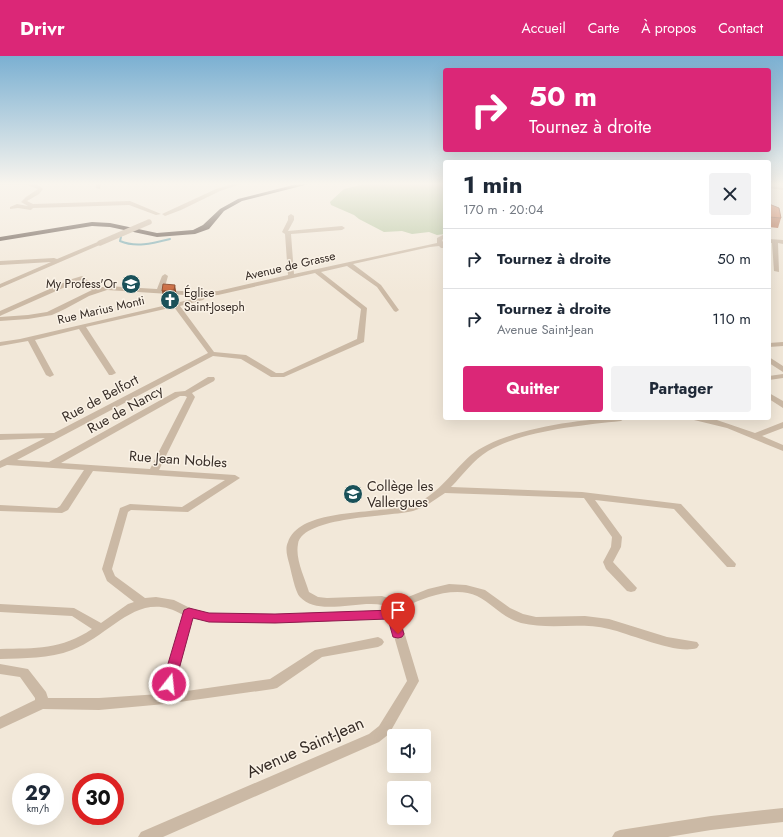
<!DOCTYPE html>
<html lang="fr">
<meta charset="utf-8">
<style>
:root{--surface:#fff;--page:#f2f2f3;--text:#1f2937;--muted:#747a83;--line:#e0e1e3;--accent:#db2777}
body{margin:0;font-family:Jost,sans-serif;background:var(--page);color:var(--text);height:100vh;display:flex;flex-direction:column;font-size:15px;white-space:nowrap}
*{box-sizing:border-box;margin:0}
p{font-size:13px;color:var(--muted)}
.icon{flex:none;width:22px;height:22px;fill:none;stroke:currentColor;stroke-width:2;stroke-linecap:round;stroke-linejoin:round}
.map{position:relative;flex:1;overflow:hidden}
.panel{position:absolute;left:443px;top:104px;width:328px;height:260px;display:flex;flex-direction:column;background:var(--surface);border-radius:4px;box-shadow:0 4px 16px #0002}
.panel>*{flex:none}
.hud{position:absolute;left:443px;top:12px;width:328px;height:84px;border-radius:4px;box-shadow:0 4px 16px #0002;background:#db2777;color:#fff;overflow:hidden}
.buttons{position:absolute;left:387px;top:673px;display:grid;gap:8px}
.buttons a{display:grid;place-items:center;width:44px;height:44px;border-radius:4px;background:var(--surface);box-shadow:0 4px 16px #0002;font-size:20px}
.speed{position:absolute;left:12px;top:717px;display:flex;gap:8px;font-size:20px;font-weight:700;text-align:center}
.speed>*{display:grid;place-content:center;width:52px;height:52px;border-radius:50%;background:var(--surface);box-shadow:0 4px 16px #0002;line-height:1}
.speed small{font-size:10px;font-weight:400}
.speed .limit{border:6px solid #d22;background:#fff;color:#111}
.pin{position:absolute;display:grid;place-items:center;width:34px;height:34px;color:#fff;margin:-41px -17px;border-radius:50% 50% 50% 0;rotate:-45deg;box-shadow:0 0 4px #0007}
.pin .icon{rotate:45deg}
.me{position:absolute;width:44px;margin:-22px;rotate:16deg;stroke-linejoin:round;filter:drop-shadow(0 0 3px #0008)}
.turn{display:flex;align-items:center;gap:14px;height:84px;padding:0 20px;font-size:18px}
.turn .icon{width:52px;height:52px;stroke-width:2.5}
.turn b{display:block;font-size:28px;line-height:34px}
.round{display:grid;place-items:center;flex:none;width:42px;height:42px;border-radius:4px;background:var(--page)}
.overview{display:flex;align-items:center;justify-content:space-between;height:68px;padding:0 20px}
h1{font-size:24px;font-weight:700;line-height:30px}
.primary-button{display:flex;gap:8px;margin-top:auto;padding:8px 20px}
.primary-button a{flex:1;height:46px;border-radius:4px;background:var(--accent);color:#fff;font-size:16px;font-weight:700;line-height:46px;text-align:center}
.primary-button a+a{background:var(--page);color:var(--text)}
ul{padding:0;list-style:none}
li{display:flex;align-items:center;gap:12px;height:60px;padding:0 20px;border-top:1px solid var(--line)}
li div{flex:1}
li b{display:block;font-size:15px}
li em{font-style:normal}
header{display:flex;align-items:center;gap:24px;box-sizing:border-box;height:56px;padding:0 20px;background:var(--accent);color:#fff}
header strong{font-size:19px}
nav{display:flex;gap:22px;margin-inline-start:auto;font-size:14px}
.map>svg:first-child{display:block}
.green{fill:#b1c299}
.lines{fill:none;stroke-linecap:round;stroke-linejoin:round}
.stream{stroke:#77aab1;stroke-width:2}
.minor{fill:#cbb9a5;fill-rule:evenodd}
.highway{fill:#57473d;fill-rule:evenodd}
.minor-bridge{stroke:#cbb9a5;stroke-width:5.5}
.wall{fill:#af5b36}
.shaded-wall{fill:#8e4a2c}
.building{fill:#cb6a3f;stroke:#8e4a2c}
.route{fill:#db2777;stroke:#8e194d}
.labels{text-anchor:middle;stroke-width:3;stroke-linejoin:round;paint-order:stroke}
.far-street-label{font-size:12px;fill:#362c26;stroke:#faf2e6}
.far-poi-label{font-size:12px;fill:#362c26;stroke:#faf2e6;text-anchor:end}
.street-label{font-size:14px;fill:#362c26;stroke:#faf2e6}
.poi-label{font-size:14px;fill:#362c26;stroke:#faf2e6;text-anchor:start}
.near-street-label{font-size:17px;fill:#362c26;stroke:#faf2e6}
</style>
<header>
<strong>Drivr</strong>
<nav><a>Accueil</a><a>Carte</a><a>À propos</a><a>Contact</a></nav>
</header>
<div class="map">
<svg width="783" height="781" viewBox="0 0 783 781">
<rect width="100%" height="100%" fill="#f2e8d9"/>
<path class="green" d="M369,127H445V178L437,179L429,176L412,178L402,175L384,176L359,163L354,159L331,149L330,146L344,133Z"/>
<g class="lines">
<path class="stream" d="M121,181L120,185C136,192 154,187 170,183"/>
<path class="minor" d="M0,127C13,127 35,123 43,133L39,138L27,145L33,148L130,145L161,158L156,159L129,149L33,152L31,154L18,152L10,153V151L17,148L28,150L21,146L26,141L38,133L27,129H0Z
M96,127H101L100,133L96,132Z
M236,127H244L220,135L181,154L165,160L162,158L216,133Z
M769,130L783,132V134L769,132Z
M291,158L294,160V164L288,175L342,170L345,172L342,174L291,178L294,218L437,187V182L445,178V182L442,184L443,186H445V192H441L439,190L430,191L353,208L381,229L399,254L396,256L394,255L377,231L347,210L321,216L367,252L364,286L284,321H271L241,303L213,300L17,404L49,406L175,336L185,335L208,321H214L215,323L214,325L192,337L195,341L159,414L235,419L240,422L188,456L131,454L128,456L112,513L115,520L145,542L156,541L174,544L192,553L209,557L275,559L390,554L392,552C368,539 320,563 300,541C295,536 291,514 289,507C287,500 285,492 288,486C301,449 386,460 417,447C439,437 453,415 471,399C503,373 584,362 625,362L621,365C582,369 522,375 488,395C473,404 463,419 451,431L582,436L681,448L736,508L735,511H727L674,453L595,444L622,481L621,491L613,506L637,532L635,535L631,536L627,535L606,513L603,506L611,491L612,481L584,442H582L445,437L424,451L413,455C390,461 303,460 298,488C295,503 305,522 309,536L318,541L327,542L382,540L398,545L428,533L449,528L466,529L485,534L510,552L523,558L536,561L585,560L609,563L667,581L697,586L699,589L697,592C677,599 631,578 609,573C580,566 550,574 521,567C503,562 493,548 477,540C456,530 423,541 404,552C402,554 401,557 399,559L419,625L389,678L379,686L163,781H138L141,776L369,678L379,670L407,625L389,563L275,567L209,565L193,562L173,637L270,623L315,594L378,581L382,583L384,586L382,589L378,591L322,601L277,632L273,633L165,648L99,654L43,653L0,673V661L35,644V642L20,621L0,618V608L28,613L46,636L48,642H99L160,638L183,559C138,532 112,579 72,594C49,603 24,602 0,603V593C36,592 61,594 92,573L72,560L0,556V548L74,552L101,567L128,548L134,546L107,525L102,513L120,452L130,448L182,451L225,424L93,415L68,454L62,457L0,455V449L57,452L60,450L84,414L7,409L0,412V405L45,382L0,384V378L54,377L208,297L174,251L86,271L116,317L112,319H109L79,273L35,284L54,319L50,321L46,319L28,285L0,290V286L20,283L193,243L200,240L107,234L89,240L65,253L52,259L28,263L0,265V261L28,259L47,256L92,234L81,224L2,259L0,260V255L72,223L82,220L98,232L107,230L157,233L162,220L165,218L168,220L164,234L199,236L218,235L288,219L285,178L282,176L288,164V160ZM315,217L361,253L357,283L283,317H276L246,299L214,296L180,250L203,244L207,240L218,239ZM180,340H185L187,341L150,413L61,407Z
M769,183L783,184V188L778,187L779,216L774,215L772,187H769Z
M100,185L103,187L102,188L0,232V228L51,206L0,209V205L54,202L57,203Z
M783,286V290L769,291V287Z
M769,301L783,310V316L769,307Z
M783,318V322L769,324V320Z
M769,337L783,345V352L769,343Z
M693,362H711L755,377L783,366V372L762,380L783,389V395L727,372L694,364Z
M783,752V766L711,774L668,781H612L615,776L620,774L711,760Z"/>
<path class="highway" d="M301,127H313L242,145L224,155L209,173L195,178L157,181L110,171L92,170L0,185V181L92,166L110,167L157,177L193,174L203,169L220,153L238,143Z"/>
<path class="minor-bridge" d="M100,187L149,166"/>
</g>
<path class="wall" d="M769,148L781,162L778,172L769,171Z"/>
<path class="shaded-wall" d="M175,229L177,240L176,245L164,247L162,235Z"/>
<path class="building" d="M769,148L779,152L781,162L769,161Z
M163,228L175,229L174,234L162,235Z"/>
<linearGradient id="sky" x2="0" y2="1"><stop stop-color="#7bb0d2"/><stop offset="0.54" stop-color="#f9f5ee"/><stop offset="1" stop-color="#f9f5ee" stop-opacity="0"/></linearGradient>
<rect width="783" height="237" fill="url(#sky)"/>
<path class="route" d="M189,552L209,557L275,558L393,554L397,555L404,578L402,581L398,582L393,581L388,563L275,567L209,566L193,562L175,628L173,632L169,634L164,632L162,628L183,557L184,554Z"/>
<defs>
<symbol id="university-disc" viewBox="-11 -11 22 22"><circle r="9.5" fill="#1a5159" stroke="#faf2e6"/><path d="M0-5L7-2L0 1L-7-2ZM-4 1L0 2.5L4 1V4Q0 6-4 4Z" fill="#fff"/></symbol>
<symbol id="church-disc" viewBox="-11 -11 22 22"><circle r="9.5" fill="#1a5159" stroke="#faf2e6"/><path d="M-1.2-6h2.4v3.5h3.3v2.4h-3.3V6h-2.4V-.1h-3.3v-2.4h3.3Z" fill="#fff"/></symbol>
<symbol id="school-disc" viewBox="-11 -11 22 22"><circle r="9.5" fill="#1a5159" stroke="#faf2e6"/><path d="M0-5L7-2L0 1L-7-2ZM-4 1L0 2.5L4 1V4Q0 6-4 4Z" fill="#fff"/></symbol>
</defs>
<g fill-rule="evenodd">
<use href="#university-disc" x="120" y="217" width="22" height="22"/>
<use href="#church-disc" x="159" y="233" width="22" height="22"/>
<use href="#school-disc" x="342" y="427" width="22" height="22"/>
</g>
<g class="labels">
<g class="far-street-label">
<text transform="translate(290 210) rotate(-13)" y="4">Avenue de Grasse</text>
<text transform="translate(101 254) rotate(-13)" y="4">Rue Marius Monti</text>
</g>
<g class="far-poi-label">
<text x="117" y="232">My Profess'Or</text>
<text x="184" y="241" text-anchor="start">Église<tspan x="184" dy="14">Saint-Joseph</tspan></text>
</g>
<g class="street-label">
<text transform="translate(100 342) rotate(-28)" y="5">Rue de Belfort</text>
<text transform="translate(125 353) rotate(-29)" y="5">Rue de Nancy</text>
<text transform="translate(178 403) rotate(4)" y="5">Rue Jean Nobles</text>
</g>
<g class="poi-label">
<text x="367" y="435">Collège les<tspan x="367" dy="16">Vallergues</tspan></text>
</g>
<g class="near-street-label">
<text transform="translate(305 691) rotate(-24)" y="6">Avenue Saint-Jean</text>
</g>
</g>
</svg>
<div class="buttons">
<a><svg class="icon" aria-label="sound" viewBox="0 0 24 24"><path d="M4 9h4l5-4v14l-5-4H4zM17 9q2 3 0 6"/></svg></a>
<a><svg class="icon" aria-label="search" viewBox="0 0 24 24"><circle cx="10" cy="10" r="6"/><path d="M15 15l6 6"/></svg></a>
</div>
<div class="speed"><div>29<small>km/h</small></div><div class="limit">30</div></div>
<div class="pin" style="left:398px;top:578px;background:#d93025"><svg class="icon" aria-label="arrive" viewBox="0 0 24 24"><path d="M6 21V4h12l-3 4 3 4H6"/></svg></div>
<svg class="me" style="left:169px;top:628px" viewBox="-20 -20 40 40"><circle r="17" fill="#db2777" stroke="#fff" stroke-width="3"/><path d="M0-11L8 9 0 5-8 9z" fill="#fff"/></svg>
<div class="hud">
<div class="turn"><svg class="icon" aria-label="right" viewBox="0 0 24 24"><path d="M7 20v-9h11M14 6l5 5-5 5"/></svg><div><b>50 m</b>Tournez à droite</div></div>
</div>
<section class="panel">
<div class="overview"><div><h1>1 min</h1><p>170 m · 20:04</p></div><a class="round"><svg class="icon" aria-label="close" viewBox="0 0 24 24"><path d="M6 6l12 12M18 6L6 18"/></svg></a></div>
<ul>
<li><svg class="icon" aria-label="right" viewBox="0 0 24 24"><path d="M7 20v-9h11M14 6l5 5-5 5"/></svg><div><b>Tournez à droite</b></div><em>50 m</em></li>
<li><svg class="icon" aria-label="right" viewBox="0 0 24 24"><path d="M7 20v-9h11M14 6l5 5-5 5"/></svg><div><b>Tournez à droite</b><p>Avenue Saint-Jean</p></div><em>110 m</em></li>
</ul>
<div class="primary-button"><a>Quitter</a><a>Partager</a></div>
</section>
</div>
